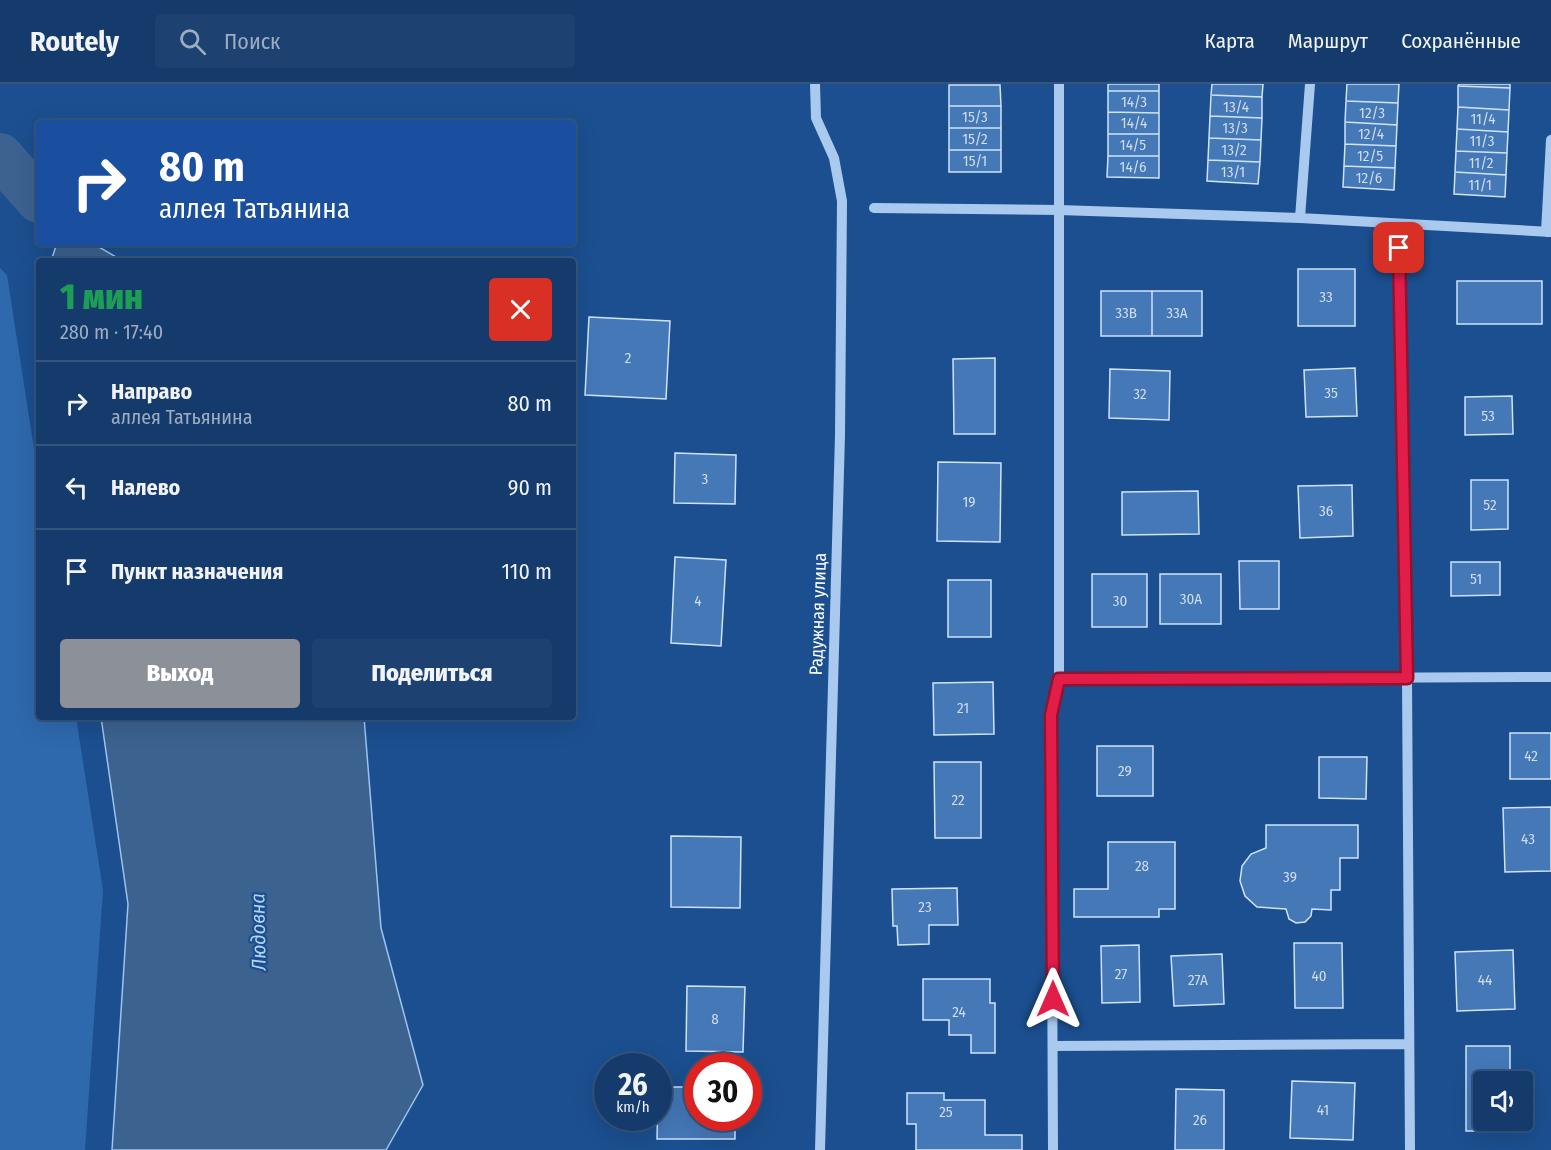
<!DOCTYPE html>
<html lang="ru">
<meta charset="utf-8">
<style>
:root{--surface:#143b6b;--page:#1d4271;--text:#f1f3f6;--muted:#9dadc1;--line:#33557e;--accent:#8c9099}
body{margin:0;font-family:"Fira Sans Condensed",sans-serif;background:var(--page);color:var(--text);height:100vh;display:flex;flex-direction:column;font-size:22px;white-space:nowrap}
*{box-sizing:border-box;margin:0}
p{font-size:20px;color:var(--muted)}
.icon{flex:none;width:33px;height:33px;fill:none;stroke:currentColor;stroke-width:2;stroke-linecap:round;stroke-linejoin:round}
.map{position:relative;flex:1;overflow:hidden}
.side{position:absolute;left:36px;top:174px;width:540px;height:462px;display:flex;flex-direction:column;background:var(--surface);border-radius:6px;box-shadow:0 6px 24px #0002,0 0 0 2px var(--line)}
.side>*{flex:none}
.guide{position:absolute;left:36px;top:36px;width:540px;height:126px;border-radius:6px;box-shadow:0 6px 24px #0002,0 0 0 2px var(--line);background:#1a4fa0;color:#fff;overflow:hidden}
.buttons{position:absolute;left:1473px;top:987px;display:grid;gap:12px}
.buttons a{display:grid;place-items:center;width:60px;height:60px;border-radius:6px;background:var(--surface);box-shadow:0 6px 24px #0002,0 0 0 2px var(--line);font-size:30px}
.speed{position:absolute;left:594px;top:969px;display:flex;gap:12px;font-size:30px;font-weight:700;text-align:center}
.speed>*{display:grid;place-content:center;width:78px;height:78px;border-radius:50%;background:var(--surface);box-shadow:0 6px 24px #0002,0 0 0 2px var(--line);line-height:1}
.speed small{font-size:15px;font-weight:400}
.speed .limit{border:9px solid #d22;background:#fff;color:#111}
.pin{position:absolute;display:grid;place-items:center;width:51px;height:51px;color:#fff;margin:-26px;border-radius:12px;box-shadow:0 3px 9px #0006}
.me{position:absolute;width:66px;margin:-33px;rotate:0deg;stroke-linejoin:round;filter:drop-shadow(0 0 4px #0008)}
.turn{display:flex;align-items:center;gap:21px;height:126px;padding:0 24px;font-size:27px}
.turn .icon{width:78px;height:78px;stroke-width:2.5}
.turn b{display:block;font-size:42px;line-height:51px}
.round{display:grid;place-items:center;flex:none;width:63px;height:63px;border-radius:6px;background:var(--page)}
.head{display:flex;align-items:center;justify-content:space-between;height:102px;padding:0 24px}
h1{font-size:36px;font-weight:800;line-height:45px;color:#1e9e55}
.button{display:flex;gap:12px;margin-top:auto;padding:12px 24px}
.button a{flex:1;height:69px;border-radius:6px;background:var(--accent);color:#fff;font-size:24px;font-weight:800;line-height:69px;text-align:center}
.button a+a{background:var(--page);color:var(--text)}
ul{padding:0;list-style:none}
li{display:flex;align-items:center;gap:18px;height:84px;padding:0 24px;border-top:2px solid var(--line)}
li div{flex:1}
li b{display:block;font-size:22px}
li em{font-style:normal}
header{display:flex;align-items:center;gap:36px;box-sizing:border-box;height:84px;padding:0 30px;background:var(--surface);border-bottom:2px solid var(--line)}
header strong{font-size:28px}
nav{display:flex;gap:33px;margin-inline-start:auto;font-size:21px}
.search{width:420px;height:54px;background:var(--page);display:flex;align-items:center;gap:15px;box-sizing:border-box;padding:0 21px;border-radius:6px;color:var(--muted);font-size:22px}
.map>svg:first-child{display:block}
.green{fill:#2e69ad}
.water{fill:#3c6290;stroke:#9cc4f0;stroke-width:1.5}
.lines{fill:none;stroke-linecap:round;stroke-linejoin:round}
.river{stroke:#3c6290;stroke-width:46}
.building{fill:#4478b7;stroke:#cfe3fa;stroke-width:1.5}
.minor{stroke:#a9c9ee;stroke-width:10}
.route-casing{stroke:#92132f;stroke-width:15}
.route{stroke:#e11d48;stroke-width:10}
.labels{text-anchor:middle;stroke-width:4.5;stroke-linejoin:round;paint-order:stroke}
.number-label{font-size:15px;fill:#d0dded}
.street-label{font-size:18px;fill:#fff;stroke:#1b4f8f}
.water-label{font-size:20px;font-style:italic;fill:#b5d3f5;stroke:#1b4f8f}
</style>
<header>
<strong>Routely</strong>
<div class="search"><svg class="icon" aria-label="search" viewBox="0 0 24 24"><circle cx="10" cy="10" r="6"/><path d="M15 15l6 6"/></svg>Поиск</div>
<nav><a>Карта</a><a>Маршрут</a><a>Сохранённые</a></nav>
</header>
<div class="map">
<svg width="1551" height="1066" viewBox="0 0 1551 1066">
<rect width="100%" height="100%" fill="#1b4f8f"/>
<path class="green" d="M0,184L7,191L39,397V633H76L103,806L85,1066H0Z"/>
<path class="water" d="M57,159H92L123,177H51Z
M101,633H364L381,844L423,1001L386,1066H112L128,820Z"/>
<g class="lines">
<path class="river" d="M0,72L39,116"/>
</g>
<path class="building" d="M1108,0H1159V7H1108Z
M1212,0H1263L1262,13L1211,11Z
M1347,0H1399L1398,19L1346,17Z
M1459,0H1510V4L1458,2Z
M949,1H1000L1001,22H949Z
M1458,2L1510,4L1509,26L1458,23Z
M1108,7H1159V29L1108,28Z
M1211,11L1262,13V34L1210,32Z
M1346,17L1398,19L1397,41L1345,38Z
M949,22H1001V44H949Z
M1458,23L1509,26L1508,48L1457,45Z
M1108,28L1159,29V50H1108Z
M1210,32L1262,34L1261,56L1209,54Z
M1345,38L1397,41L1396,62L1345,60Z
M949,44H1001V66H949Z
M1457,45L1508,48L1507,69L1456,67Z
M1108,50H1159V72H1108Z
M1209,54L1261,56L1260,78L1208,76Z
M1345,60L1396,62L1395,84L1344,82Z
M949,66H1001V88H949Z
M1456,67L1507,69L1506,91L1455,88Z
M1108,72H1159V94L1107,93Z
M1208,76L1260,78L1258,100L1207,97Z
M1344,82L1395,84L1394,106L1343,103Z
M1455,88L1506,91L1505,113L1454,110Z
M1298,185H1355V242H1298Z
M1457,197H1542V240H1457Z
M1101,207H1152V252H1101Z
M1152,207H1202V252H1152Z
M589,233L670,237L666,315L585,311Z
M995,274V350H954L953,275Z
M1355,284L1357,332L1306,333L1304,286Z
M1110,285L1170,287L1169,336L1109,334Z
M1512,312L1513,350L1465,351V313Z
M675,369L736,371L735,420L674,419Z
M938,378L1001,379L1000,458L937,457Z
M1471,396H1508V445L1471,446Z
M1352,401L1353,452L1300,454L1298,402Z
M1198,407L1199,450L1122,451V408Z
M675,473L726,476L721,562L671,559Z
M1239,477H1279V525H1240Z
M1451,478H1500V511L1451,512Z
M1092,490H1147V543H1092Z
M1160,490H1221V540H1160Z
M948,496H991V553H948Z
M993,598L994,650L934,651L933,599Z
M1510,649H1551V695H1510Z
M1097,662H1153V712H1097Z
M1319,673H1367L1366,715L1319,714Z
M934,678H981V754H935Z
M1551,723V787L1505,788L1503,724Z
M1266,741H1358V774H1340V806H1331V826L1312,825L1311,832L1305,838L1296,839L1289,835L1286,825L1257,823L1245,812L1240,797L1242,782L1251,770L1266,764Z
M671,752L741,753L740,824L671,823Z
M1108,758H1175V825H1159V833H1074V805H1108Z
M957,804L958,841H929V860L898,861L897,842H893L892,805Z
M1294,859H1342L1343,924H1295Z
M1139,861L1140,918L1102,919L1101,862Z
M1513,866L1515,925L1457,927L1455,868Z
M1222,870L1224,920L1174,922L1171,872Z
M923,895H990V919H995V969H971V951H949V936H923Z
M687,902L745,903L743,968L686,967Z
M1466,962H1510V998H1484V1036H1510V1047H1466Z
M1292,997L1355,999L1353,1056L1290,1054Z
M658,1003H698V1034H735V1055H657Z
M1176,1005L1224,1006V1066H1175Z
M907,1009H944V1016H985V1051H1022V1066H916V1040H907Z"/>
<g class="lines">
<path class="minor" d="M815,0L816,34L834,74L842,117L840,351L820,1066
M874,124L1059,126L1300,134L1551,148
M1300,134L1310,0
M1399,140L1407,594L1410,1066
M1546,148L1551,56
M1059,595L1551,593
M1053,962L1409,960
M1053,1066L1051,631L1059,595V0"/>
</g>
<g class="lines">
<defs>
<path id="route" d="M1053,915L1051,631L1059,595L1407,594L1399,164"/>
</defs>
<use href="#route" class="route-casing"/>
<use href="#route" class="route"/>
</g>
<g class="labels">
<g class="number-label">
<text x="1134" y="23">14/3</text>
<text x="1236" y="28">13/4</text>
<text x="1372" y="34">12/3</text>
<text x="975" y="38">15/3</text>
<text x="1483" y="40">11/4</text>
<text x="1134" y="44">14/4</text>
<text x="1235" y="49">13/3</text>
<text x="1371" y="55">12/4</text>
<text x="975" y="60">15/2</text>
<text x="1482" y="62">11/3</text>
<text x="1133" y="66">14/5</text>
<text x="1234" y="71">13/2</text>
<text x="1370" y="77">12/5</text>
<text x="975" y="82">15/1</text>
<text x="1481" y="84">11/2</text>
<text x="1133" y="88">14/6</text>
<text x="1233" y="93">13/1</text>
<text x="1369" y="99">12/6</text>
<text x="1480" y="106">11/1</text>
<text x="1326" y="218">33</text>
<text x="1126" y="234">33В</text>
<text x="1177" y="234">33А</text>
<text x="628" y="279">2</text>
<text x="1331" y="314">35</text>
<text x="1140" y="315">32</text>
<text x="1488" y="337">53</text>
<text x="705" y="400">3</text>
<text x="969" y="423">19</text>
<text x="1490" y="426">52</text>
<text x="1326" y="432">36</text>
<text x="1476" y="500">51</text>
<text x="1191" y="520">30А</text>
<text x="698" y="522">4</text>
<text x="1120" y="522">30</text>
<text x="963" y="629">21</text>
<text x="1531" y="677">42</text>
<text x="1125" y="692">29</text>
<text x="958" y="721">22</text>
<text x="1528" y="760">43</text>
<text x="1142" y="787">28</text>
<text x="1290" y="798">39</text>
<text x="925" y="828">23</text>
<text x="1121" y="895">27</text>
<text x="1319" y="897">40</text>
<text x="1198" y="901">27А</text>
<text x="1485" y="901">44</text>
<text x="959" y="933">24</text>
<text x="715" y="940">8</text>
<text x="1323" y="1031">41</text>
<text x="946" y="1033">25</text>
<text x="1200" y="1041">26</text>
</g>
<g class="street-label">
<text transform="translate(818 530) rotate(-88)" y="6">Радужная улица</text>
</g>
<g class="water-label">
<text transform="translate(258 848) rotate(-91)" y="7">Людовна</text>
</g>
</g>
</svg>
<div class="buttons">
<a><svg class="icon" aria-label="sound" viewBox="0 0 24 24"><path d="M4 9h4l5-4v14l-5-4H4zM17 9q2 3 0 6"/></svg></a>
</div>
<div class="speed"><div>26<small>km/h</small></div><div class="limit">30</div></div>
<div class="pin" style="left:1399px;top:164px;background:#d93025"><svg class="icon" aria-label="arrive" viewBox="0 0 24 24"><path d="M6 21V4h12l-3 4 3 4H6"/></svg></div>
<svg class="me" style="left:1053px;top:915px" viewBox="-20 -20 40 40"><path d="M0-17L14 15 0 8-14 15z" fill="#e11d48" stroke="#fff" stroke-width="4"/></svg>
<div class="guide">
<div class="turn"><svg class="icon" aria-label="right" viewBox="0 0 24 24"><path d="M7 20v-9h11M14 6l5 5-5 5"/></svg><div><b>80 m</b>аллея Татьянина</div></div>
</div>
<section class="side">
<div class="head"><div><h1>1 мин</h1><p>280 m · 17:40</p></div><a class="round" style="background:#d93025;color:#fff"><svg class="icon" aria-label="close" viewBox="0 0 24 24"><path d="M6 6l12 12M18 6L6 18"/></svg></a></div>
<ul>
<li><svg class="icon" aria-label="right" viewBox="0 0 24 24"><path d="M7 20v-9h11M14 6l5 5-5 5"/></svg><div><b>Направо</b><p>аллея Татьянина</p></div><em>80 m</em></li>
<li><svg class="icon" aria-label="left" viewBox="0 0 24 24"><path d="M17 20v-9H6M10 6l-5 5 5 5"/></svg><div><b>Налево</b></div><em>90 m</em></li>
<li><svg class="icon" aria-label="arrive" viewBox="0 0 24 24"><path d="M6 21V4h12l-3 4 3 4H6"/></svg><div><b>Пункт назначения</b></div><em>110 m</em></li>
</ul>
<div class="button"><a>Выход</a><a>Поделиться</a></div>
</section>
</div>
